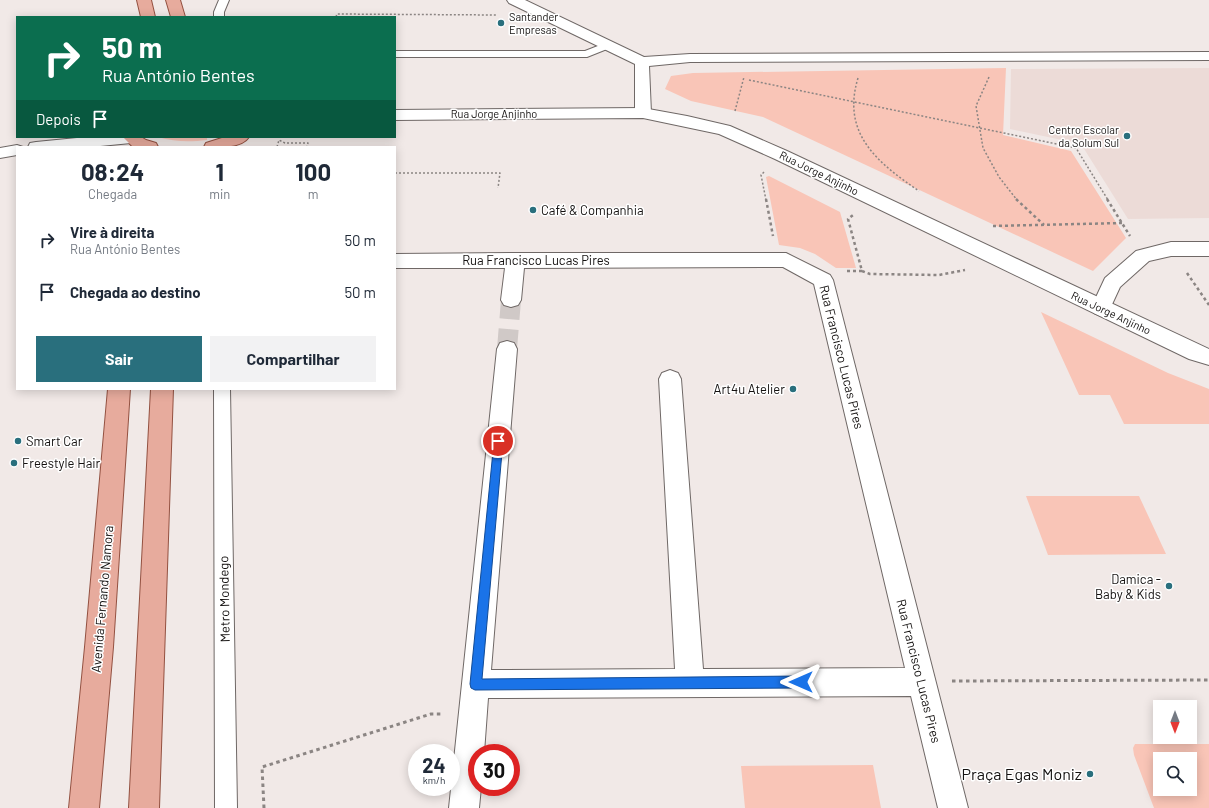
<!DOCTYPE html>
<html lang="pt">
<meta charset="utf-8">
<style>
:root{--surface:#fff;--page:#f2f2f3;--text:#1f2937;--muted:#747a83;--accent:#296f7d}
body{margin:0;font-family:Barlow,sans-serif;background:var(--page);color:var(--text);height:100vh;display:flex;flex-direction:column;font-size:15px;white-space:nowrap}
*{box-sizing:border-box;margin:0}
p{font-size:13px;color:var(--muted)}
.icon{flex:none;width:22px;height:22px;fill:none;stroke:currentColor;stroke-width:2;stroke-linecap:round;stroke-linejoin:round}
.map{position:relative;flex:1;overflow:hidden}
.panel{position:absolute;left:16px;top:146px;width:380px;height:244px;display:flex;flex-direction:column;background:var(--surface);border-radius:0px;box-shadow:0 2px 10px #0003}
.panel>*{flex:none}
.hud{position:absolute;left:16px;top:16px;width:380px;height:122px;border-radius:0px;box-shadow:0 2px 10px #0003;background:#0b6e4f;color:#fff;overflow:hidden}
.needle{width:26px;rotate:180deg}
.buttons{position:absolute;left:1153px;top:700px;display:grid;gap:8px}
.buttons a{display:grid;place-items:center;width:44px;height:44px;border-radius:0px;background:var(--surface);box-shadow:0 2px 10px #0003;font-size:20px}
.speed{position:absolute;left:408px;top:744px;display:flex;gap:8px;font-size:20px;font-weight:700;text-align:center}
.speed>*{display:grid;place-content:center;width:52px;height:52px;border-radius:50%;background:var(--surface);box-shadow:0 2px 10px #0003;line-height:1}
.speed small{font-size:10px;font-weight:400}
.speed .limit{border:6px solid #d22;background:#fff;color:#111}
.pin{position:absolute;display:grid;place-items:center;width:34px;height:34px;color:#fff;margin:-17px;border:2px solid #fff;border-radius:50%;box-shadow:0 1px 4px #0007}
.me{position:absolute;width:44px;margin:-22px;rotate:270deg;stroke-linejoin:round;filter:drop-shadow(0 0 3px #0008)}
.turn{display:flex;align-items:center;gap:14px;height:84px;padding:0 20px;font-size:18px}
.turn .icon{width:52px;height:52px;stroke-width:2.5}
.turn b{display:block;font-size:28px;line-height:34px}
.then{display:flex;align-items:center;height:38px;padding:0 20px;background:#0003;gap:8px;font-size:15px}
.eta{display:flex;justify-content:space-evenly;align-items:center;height:68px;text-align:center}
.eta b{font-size:24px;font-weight:700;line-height:28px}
.primary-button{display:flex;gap:8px;margin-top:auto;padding:8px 20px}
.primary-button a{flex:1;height:46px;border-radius:0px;background:var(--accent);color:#fff;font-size:16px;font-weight:700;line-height:46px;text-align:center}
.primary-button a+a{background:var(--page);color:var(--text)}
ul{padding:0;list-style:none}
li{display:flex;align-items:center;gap:12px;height:52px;padding:0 20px}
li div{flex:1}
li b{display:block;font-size:15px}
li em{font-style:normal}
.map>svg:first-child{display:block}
.built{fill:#ecdbd7}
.green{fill:#f9c5b7;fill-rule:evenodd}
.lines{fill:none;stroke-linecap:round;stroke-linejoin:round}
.minor-tunnel{stroke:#d0c9c7;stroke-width:20;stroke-dasharray:20 10;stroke-linecap:butt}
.service-casing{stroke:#6f6866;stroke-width:2}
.minor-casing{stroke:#6f6866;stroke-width:2}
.tertiary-casing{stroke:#6f6866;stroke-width:2}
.primary-casing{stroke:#935141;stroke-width:2}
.path-far2{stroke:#8b8583;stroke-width:1.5;stroke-dasharray:2 2;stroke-linecap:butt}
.path-far1{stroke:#8b8583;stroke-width:2.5;stroke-dasharray:3 3;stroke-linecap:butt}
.path{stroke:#8b8583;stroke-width:3;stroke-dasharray:3.5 3.5;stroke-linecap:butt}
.service{fill:#fff;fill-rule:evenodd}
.minor{fill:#fff;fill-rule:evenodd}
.tertiary{fill:#fff;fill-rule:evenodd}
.primary{fill:#e7ab9d;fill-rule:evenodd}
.route{fill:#1a73e8;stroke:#114b97}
.poi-dot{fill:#296f7d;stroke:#fff;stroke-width:1.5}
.labels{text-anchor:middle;stroke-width:3;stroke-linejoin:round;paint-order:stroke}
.far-poi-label{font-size:11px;fill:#141110;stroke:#fff;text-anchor:start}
.far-street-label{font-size:11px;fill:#141110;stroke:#fff}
.poi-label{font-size:13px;fill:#141110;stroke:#fff;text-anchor:start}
.street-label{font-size:13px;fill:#141110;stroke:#fff}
.near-poi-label{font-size:16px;fill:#141110;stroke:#fff;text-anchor:end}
</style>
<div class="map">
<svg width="1209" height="808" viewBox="0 0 1209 808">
<rect width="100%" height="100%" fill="#f1e9e7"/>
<path class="built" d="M1209,68V218L1128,219L1081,144L1010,129L1011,69Z"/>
<path class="green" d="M1006,68L1003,135L1071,151L1126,238L1093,271L763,117L691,101L665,89L671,76L693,73Z
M158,137H207V140C190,142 175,142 158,137Z
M769,176L840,212L856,268H836L815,254L800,248L779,245L766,177Z
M1041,312L1168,373L1209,389V424H1124L1110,395H1079Z
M1026,496H1139L1166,554L1048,555Z
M1135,744H1209V808H1154L1134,755L1133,748ZM1160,759H1190V789H1160Z
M873,765L881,808H745L741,766Z"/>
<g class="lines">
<path class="minor-tunnel" d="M507,349L511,300"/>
<defs>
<path id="service" d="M219,0H229L224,12V17H214V12Z
M608,42L612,43L613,45L612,47L587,57H395V51H585Z
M214,389H230L237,808H215Z"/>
<path id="minor" d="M507,0H525L644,57L690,54L1209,52V60L690,62L649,66L651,113L649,116L643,118L637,116L635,113V64L509,3Z
M87,137L139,138L137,142L131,143L90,147H28L30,143L36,142Z
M17,145L23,147H17V155L0,158V148Z
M1171,242H1209V256H1171L1149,261L1120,287L1108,313L1101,316L1094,313L1091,308L1105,278L1136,251Z
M515,253H786L830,275L833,280L968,808H938L911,696L488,698L484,753H477V787H481L479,808H449L497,349L500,343L507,341L514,343L517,349L491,670L675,669L659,379L662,373L670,370L678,373L681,379L703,669L905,668L814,284L783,267L524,268L521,300L518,305L511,307L504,305L501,300L505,268H395V254Z"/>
<path id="tertiary" d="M643,108L687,116L730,126L787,151L1209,349V365L1189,359L775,159L719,134L643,118L395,120V110Z"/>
<path id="primary" d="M137,0H151L155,17H141Z
M166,0H180L185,17H171Z
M123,137H141L146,140L156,143L158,147H133Z
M225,137H249C241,149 216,147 204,147L206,143Z
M108,389H130L113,647L99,808H69L85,647Z
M151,389H173L159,808H129Z"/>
</defs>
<use href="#service" class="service-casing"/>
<use href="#minor" class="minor-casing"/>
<use href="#tertiary" class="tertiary-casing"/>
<use href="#primary" class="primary-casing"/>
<path class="path-far2" d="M336,17L337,14L497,15
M989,77L976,106L983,148L999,177L1017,200
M858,78C841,134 878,163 919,191
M749,80L1076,148L1108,200
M735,111L744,77
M277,147L279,140L285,143H308L307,146
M285,147H293
M300,147H307
M764,172L761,175L766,200
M395,173H500L498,188"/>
<path class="path-far1" d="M766,199L773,236
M1016,199L1044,225
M1107,199L1130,236
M993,226L1122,223
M847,271H862L848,219L853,215
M862,271L870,274L939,275L965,270
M1187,273L1209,305"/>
<path class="path" d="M952,681L1209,680
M264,808L262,767L431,714H443"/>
<use href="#service" class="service"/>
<use href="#minor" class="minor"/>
<use href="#tertiary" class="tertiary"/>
<use href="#primary" class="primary"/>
</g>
<path class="route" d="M498,437L502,438L503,441L482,679L801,676L805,678L807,682L805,686L801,688L475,690L471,688L470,684L494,441L495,438Z"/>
<g class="poi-dot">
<circle cx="501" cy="23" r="4"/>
<circle cx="1127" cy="136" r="4"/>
<circle cx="533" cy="210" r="4"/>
<circle cx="793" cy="389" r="4"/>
<circle cx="18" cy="441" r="4"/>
<circle cx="14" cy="463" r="4"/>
<circle cx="1169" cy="586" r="4"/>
<circle cx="1090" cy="774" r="4"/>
</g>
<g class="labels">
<g class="far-poi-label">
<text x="509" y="21">Santander<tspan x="509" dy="13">Empresas</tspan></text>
<text x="1119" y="134" text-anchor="end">Centro Escolar<tspan x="1119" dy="13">da Solum Sul</tspan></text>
</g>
<g class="far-street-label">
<text x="494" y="118">Rua Jorge Anjinho</text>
<text transform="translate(819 173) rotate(26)" y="4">Rua Jorge Anjinho</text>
<text transform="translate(1111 313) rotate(25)" y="4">Rua Jorge Anjinho</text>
</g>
<g class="poi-label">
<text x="541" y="215">Café &amp; Companhia</text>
<text x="785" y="394" text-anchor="end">Art4u Atelier</text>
<text x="26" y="446">Smart Car</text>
<text x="22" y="468">Freestyle Hair</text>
<text x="1161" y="584" text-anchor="end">Damica -<tspan x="1161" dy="15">Baby &amp; Kids</tspan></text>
</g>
<g class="street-label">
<text x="536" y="265">Rua Francisco Lucas Pires</text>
<text transform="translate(842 357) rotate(76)" y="5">Rua Francisco Lucas Pires</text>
<text transform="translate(102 599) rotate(-85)" y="5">Avenida Fernando Namora</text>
<text transform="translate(224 599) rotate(-91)" y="5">Metro Mondego</text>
<text transform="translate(919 671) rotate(76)" y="5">Rua Francisco Lucas Pires</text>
</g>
<g class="near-poi-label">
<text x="1082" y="780">Praça Egas Moniz</text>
</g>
</g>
</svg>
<div class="buttons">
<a><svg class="needle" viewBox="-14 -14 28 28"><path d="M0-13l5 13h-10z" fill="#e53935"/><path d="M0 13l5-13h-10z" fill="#747a83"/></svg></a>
<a><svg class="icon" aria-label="search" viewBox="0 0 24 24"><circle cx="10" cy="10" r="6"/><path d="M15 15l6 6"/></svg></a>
</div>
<div class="speed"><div>24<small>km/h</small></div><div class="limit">30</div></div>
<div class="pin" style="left:498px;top:441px;background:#d93025"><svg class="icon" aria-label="arrive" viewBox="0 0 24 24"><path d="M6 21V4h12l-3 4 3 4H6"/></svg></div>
<svg class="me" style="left:801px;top:682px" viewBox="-20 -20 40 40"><path d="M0-17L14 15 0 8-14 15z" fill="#1a73e8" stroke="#fff" stroke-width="4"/></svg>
<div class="hud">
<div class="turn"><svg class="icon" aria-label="right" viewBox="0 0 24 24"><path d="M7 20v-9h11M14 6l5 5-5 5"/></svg><div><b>50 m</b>Rua António Bentes</div></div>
<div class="then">Depois<svg class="icon" aria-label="arrive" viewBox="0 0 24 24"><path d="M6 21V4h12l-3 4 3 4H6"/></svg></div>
</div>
<section class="panel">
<div class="eta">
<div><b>08:24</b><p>Chegada</p></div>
<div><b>1</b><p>min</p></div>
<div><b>100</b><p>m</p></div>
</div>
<ul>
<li><svg class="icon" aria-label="right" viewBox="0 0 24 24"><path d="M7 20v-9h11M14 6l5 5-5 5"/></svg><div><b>Vire à direita</b><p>Rua António Bentes</p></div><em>50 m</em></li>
<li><svg class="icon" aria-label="arrive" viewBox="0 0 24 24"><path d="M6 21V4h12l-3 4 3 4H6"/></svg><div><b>Chegada ao destino</b></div><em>50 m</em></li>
</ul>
<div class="primary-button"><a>Sair</a><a>Compartilhar</a></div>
</section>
</div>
